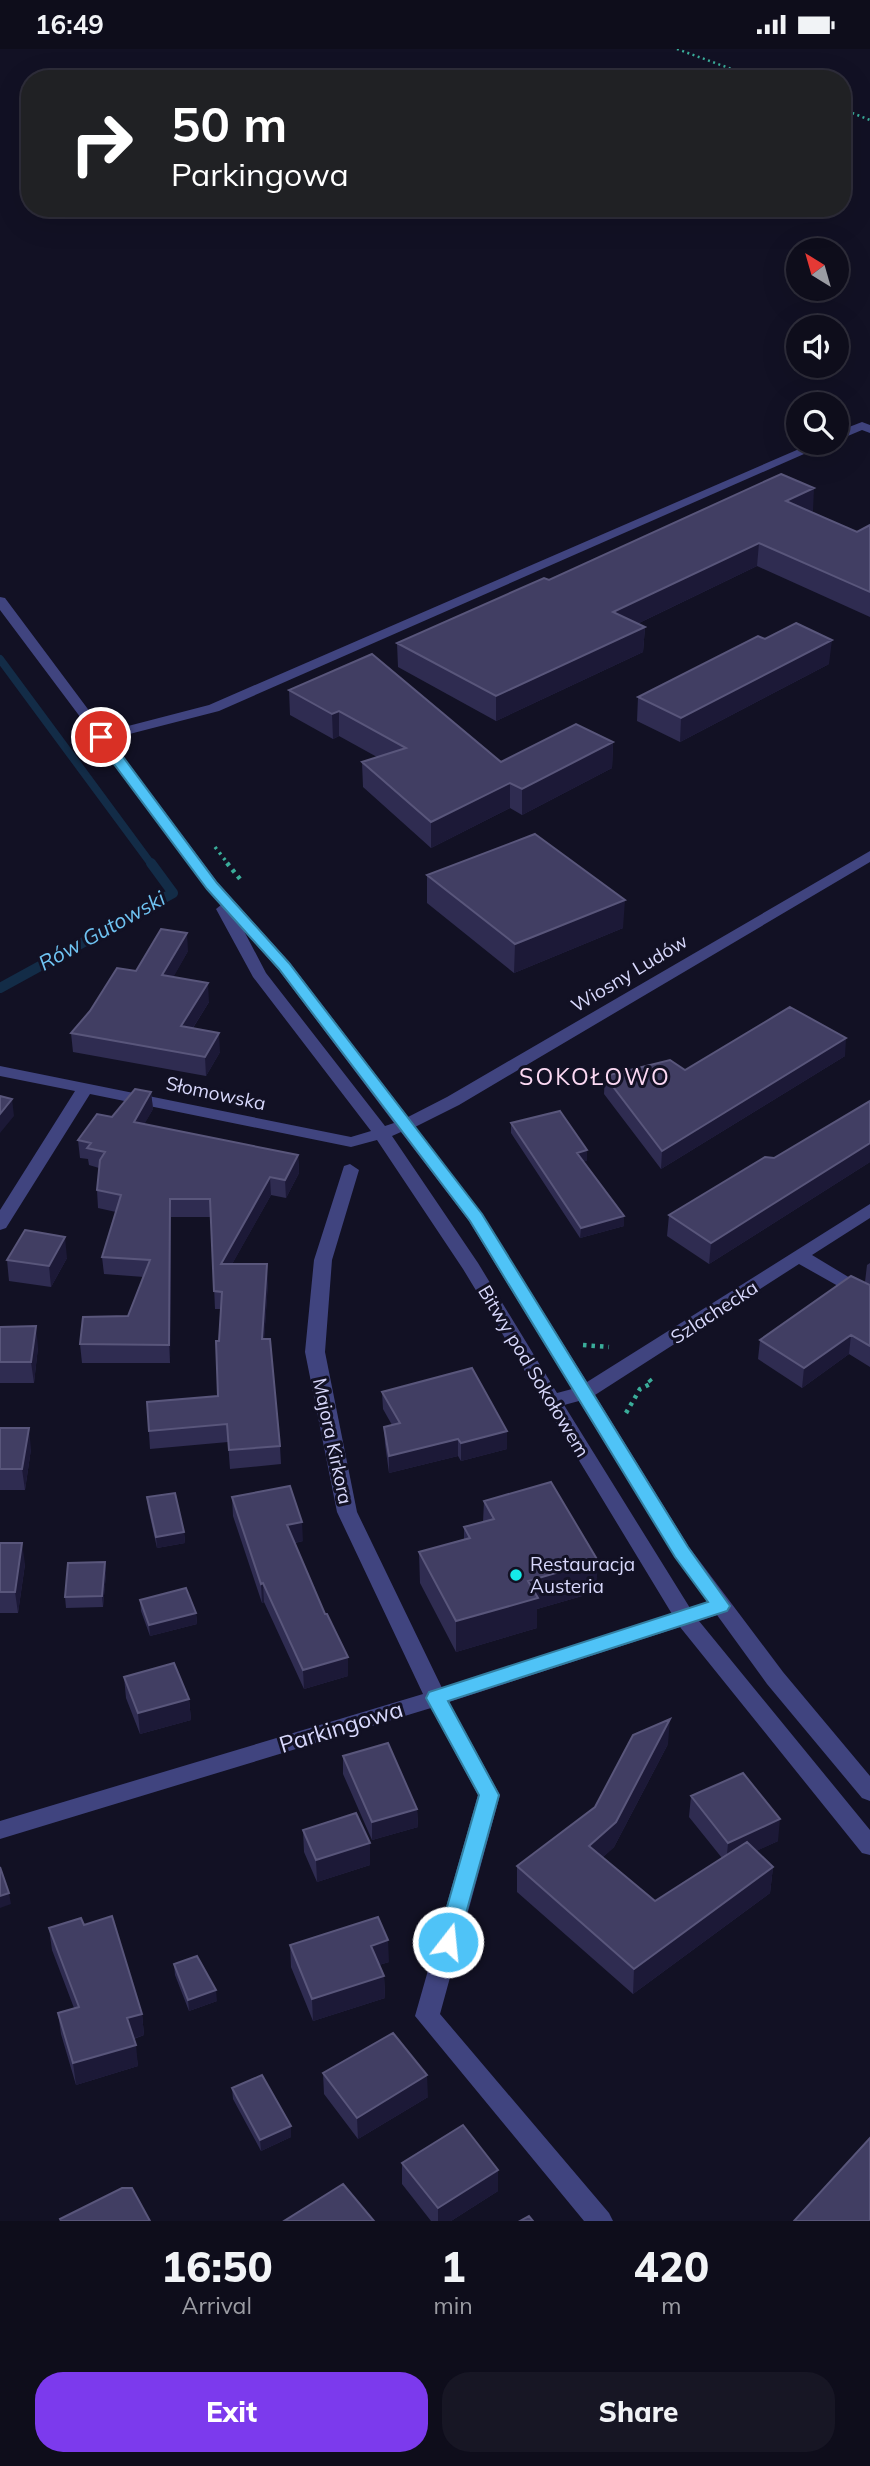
<!DOCTYPE html>
<meta charset="utf-8">
<style>
:root{--surface:#0e0d1b;--page:#171624;--text:#f1f3f6;--muted:#9b9ca3;--line:#2e2d3a;--accent:#7c3aed}
body{margin:0;font-family:Mulish,sans-serif;background:var(--page);color:var(--text);height:100vh;display:flex;flex-direction:column;font-size:26px;white-space:nowrap}
*{box-sizing:border-box;margin:0}
p{font-size:23px;color:var(--muted)}
.icon{flex:none;width:38px;height:38px;fill:none;stroke:currentColor;stroke-width:2;stroke-linecap:round;stroke-linejoin:round}
.map{position:relative;height:2172px;overflow:hidden}
.sheet{display:flex;flex-direction:column;background:var(--surface);flex:1}
.sheet>*{flex:none}
.guide{position:absolute;left:21px;top:21px;width:830px;height:147px;border-radius:28px;box-shadow:0 7px 28px #0002,0 0 0 2px var(--line);background:#202124;color:#fff;overflow:hidden}
.needle{width:46px;rotate:323deg}
.fabs{position:absolute;left:786px;top:189px;display:grid;gap:14px}
.fabs a{display:grid;place-items:center;width:63px;height:63px;border-radius:50%;background:var(--surface);box-shadow:0 7px 28px #0002,0 0 0 2px var(--line);font-size:35px}
.pin{position:absolute;display:grid;place-items:center;width:60px;height:60px;color:#fff;margin:-30px;border:4px solid #fff;border-radius:50%;box-shadow:0 2px 7px #0007}
.me{position:absolute;width:77px;margin:-38px;rotate:16deg;stroke-linejoin:round;filter:drop-shadow(0 0 5px #0008)}
.turn{display:flex;align-items:center;gap:24px;height:147px;padding:0 35px;font-size:32px}
.turn .icon{width:91px;height:91px;stroke-width:2.5}
.turn b{display:block;font-size:49px;line-height:60px}
.eta{display:flex;justify-content:space-evenly;align-items:center;height:119px;text-align:center}
.eta b{font-size:42px;font-weight:800;line-height:49px}
.action{display:flex;gap:14px;margin-top:auto;padding:14px 35px}
.action a{flex:1;height:80px;border-radius:28px;background:var(--accent);color:#fff;font-size:28px;font-weight:800;line-height:80px;text-align:center}
.action a+a{background:var(--page);color:var(--text)}
.status{display:flex;justify-content:space-between;align-items:center;height:49px;padding:0 35px;background:var(--surface);direction:ltr}
.status svg{height:19px;fill:currentColor}
.map>svg:first-child{display:block}
.lines{fill:none;stroke-linecap:round;stroke-linejoin:round}
.stream-far1{stroke:#132c47;stroke-width:8}
.stream{stroke:#132c47;stroke-width:10}
.path-far2{stroke:#3aad9a;stroke-width:2.5;stroke-dasharray:2 3.5;stroke-linecap:butt}
.path-far1{stroke:#3aad9a;stroke-width:3.5;stroke-dasharray:2.5 4.5;stroke-linecap:butt}
.path{stroke:#3aad9a;stroke-width:4.5;stroke-dasharray:3.5 5;stroke-linecap:butt}
.minor{fill:#40447f;fill-rule:evenodd}
.wall{fill:#2f2c51}
.shaded-wall{fill:#1c1937}
.building{fill:#413e63;stroke:#59567b;stroke-width:2}
.route{fill:#4fc3f7;stroke:#337fa1;stroke-width:2}
.poi-dot{fill:#15ebe9;stroke:#121124;stroke-width:2.5}
.labels{text-anchor:middle;stroke-width:6;stroke-linejoin:round;paint-order:stroke}
.street-label{font-size:19px;fill:#d8d8fc;stroke:#121124}
.poi-label{font-size:19px;fill:#d8d8fc;stroke:#121124;text-anchor:start}
.water-label{font-size:21px;font-style:italic;fill:#6fc3f2;stroke:#121124}
.quarter-label{font-size:23px;letter-spacing:2px;fill:#fcd9f3;stroke:#121124}
.near-street-label{font-size:23px;fill:#d8d8fc;stroke:#121124}
</style>
<div class="status"><b>16:49</b><svg viewBox="0 0 49 12"><path d="M0 12V9h3v3zM5 12V6h3v6zM10 12V3h3v9zM15 12V0h3v12zM26 1h20v11H26zM47 4h2v5h-2z"/></svg></div>
<div class="map">
<svg width="870" height="2172" viewBox="0 0 870 2172">
<rect width="100%" height="100%" fill="#121124"/>
<g class="lines">
<path class="stream-far1" d="M0,610L152,816"/>
<path class="stream" d="M0,939L173,844L151,814"/>
<path class="path-far2" d="M677,0L759,30
M842,60L870,71"/>
<path class="path-far1" d="M215,798L229,816"/>
<path class="path" d="M227,814L240,830
M583,1296L609,1298
M626,1364L640,1340L652,1334L648,1329"/>
<path class="minor" d="M862,373L870,376V384L862,381L836,392V383Z
M813,394H829L219,662L110,690L218,834L290,914L408,1068L447,1048L870,802V813L459,1056L415,1078L482,1165L587,1333L870,1155V1169L812,1206L870,1241V1255L799,1215L595,1346L689,1498L783,1623L870,1727V1752L862,1749L767,1635L717,1566L699,1572L870,1781V1806L862,1804L680,1578L449,1653L500,1746L440,1965L609,2164L613,2172H584L415,1967L478,1746L431,1659L0,1790V1772L423,1645L337,1463L305,1303L314,1211L344,1117L350,1115L359,1121L332,1211L325,1303L357,1463L442,1639L672,1565L463,1220L377,1091L351,1098L90,1045L6,1179L0,1181V1161L75,1042L0,1027V1017L351,1088L371,1082L253,928L216,860L221,856L0,561V548L5,549L105,683L209,656ZM244,882L278,920L394,1074L385,1077L266,924ZM401,1083L469,1172L572,1340L557,1344L478,1214L392,1087ZM579,1352L675,1508L708,1553L690,1559L564,1356Z"/>
</g>
<path class="wall" d="M813,462L811,463L857,483L870,476V568L757,517L637,575L645,578L643,603L496,672L398,618L397,594L549,531Z
M829,615L680,693L637,672L638,648Z
M289,641L501,713L613,693L612,719L522,766L510,759L431,799L363,738L362,713L377,708L339,687L333,690L290,666Z
M427,826L623,879L514,924L427,854Z
M188,902L173,928L209,953L193,979L220,1003L206,1027L73,1003L71,984L136,922Z
M845,1007L661,1120L604,1045L605,1027Z
M151,1043L153,1060L144,1075L298,1106L299,1124L286,1149L271,1146L232,1215L268,1233L264,1290L280,1397L281,1415L230,1420L228,1393L150,1400L147,1353L218,1347L221,1260H215L211,1168H171L170,1314H82L80,1295L128,1267L144,1228L104,1225L102,1208L116,1163L98,1159L97,1141L99,1119L89,1116L88,1110L80,1109L78,1091Z
M870,1052V1113L709,1215L667,1187L669,1166L774,1109Z
M511,1074L587,1112H583L624,1177L580,1189L511,1084Z
M67,1209L51,1238L9,1232L7,1211Z
M870,1214V1318L849,1305L802,1339L758,1310L760,1291L865,1233L867,1216Z
M0,1278L38,1298L34,1334H0Z
M382,1343L507,1382V1400L461,1412L458,1407L389,1424L385,1395L384,1378L392,1376L383,1360Z
M0,1379L31,1400L25,1441H0Z
M147,1448L184,1483L185,1494L157,1499L148,1459Z
M232,1448L303,1492L295,1494L325,1565L348,1608V1627L304,1640L264,1553L262,1554L233,1467Z
M484,1452L596,1543L537,1560V1579L456,1603L420,1534L419,1503L464,1490V1478L483,1473Z
M0,1494L25,1515L18,1564H0Z
M105,1513L106,1524L103,1558L66,1559L65,1548Z
M140,1551L196,1564L197,1575L150,1587L141,1562Z
M124,1628L189,1650L191,1671L140,1685L126,1649Z
M668,1695L614,1798L603,1808L655,1852L722,1809L689,1768L691,1747L778,1792L756,1802L773,1818L770,1844L633,1945L517,1843V1817L595,1758Z
M343,1707L417,1760L418,1778L372,1791L343,1725Z
M303,1781L370,1816L317,1833L304,1803Z
M84,1876L142,1965L144,1986L134,1990L138,2017L76,2036L61,1985L58,1964L74,1959L52,1901L49,1879Z
M290,1896L389,1913L379,1916L384,1927L385,1949L313,1972L291,1918Z
M174,1915L217,1952L189,1962L175,1926Z
M323,2024L428,2048L358,2090L324,2045Z
M232,2039L291,2077V2088L261,2102L233,2050Z
M402,2114L498,2142L451,2172H431L402,2135Z"/>
<path class="shaded-wall" d="M814,439L813,462L784,476L786,452Z
M759,494L757,517L612,587L613,563Z
M645,578L643,603L496,672V647Z
M832,591L829,615L680,693L681,669Z
M339,662V687L333,690L332,665Z
M613,693L612,719L522,766V740Z
M510,734V759L431,799V773Z
M625,851L623,879L514,924L515,895Z
M187,884L188,902L164,945L162,926Z
M208,934L209,953L182,996L181,977Z
M219,984L220,1003L206,1027L205,1008Z
M846,989L845,1007L661,1120L662,1102Z
M151,1043L153,1060L136,1090L134,1073Z
M12,1050L14,1067L0,1084V1065Z
M870,1094V1113L709,1215L711,1194Z
M587,1101V1112L576,1114L577,1104Z
M298,1106L299,1124L286,1149L285,1131Z
M270,1128L271,1146L222,1233L221,1215Z
M170,1150L171,1168L170,1314L169,1296Z
M624,1167V1177L580,1189L581,1179Z
M65,1188L67,1209L51,1238L49,1217Z
M267,1215L268,1233L263,1309L262,1290Z
M36,1277L38,1298L34,1334L31,1313Z
M851,1286L849,1305L802,1339L804,1319Z
M29,1379L31,1400L25,1441L22,1420Z
M507,1382V1400L461,1412V1394Z
M458,1390V1407L389,1424V1407Z
M302,1473L303,1492L288,1495L287,1476Z
M184,1483L185,1494L157,1499L156,1488Z
M22,1494L25,1515L18,1564L15,1543Z
M598,1512L596,1543L537,1560V1579L456,1603V1572L528,1532Z
M105,1513L106,1524L103,1558L102,1547Z
M263,1534L264,1553L262,1554L261,1535Z
M196,1564L197,1575L150,1587L149,1576Z
M348,1608V1627L304,1640L303,1621Z
M189,1650L191,1671L140,1685L138,1664Z
M670,1670L668,1695L614,1798L588,1822L589,1797Z
M417,1760L418,1778L372,1791V1773Z
M780,1770L778,1792L726,1816L728,1794Z
M370,1794V1816L317,1833L316,1811Z
M773,1818L770,1844L633,1945L634,1920Z
M9,1844L11,1855L0,1859V1847Z
M388,1891L389,1913L372,1918L371,1897Z
M384,1927L385,1949L313,1972L312,1950Z
M216,1941L217,1952L189,1962L188,1951Z
M142,1965L144,1986L129,1991L127,1969Z
M136,1996L138,2017L76,2036L73,2014Z
M427,2026L428,2048L358,2090L357,2069Z
M291,2077V2088L261,2102L260,2091Z
M498,2121V2142L451,2172H438V2159Z"/>
<path class="building" d="M781,425L814,439L786,452L857,483L870,476V543L759,494L613,563L645,578L496,647L397,594L544,529L549,531Z
M796,574L832,591L681,669L638,648L758,587L765,590Z
M372,605L501,713L576,675L613,693L522,740L510,734L431,773L362,713L406,699L339,662L332,665L289,641Z
M535,785L625,851L515,895L427,826Z
M161,880L187,884L162,926L208,934L181,977L219,984L205,1008L71,984L90,962L117,919L136,922Z
M790,958L846,989L662,1102L605,1027L670,1011L685,1021Z
M135,1040L151,1043L134,1073L298,1106L285,1131L270,1128L221,1215H267L262,1290H270L280,1397L229,1401L227,1375L149,1382L147,1353L218,1347L216,1292H219L222,1243L214,1242L210,1150H170L169,1296L80,1295L83,1268L128,1267L150,1211L102,1208L121,1146L97,1141L100,1111L105,1103L87,1099L91,1094L78,1091L97,1065L112,1068Z
M0,1047L12,1050L0,1065Z
M870,1052V1094L711,1194L669,1166L765,1108L774,1109Z
M560,1062L587,1101L577,1104L624,1167L581,1179L511,1074Z
M25,1181L65,1188L49,1217L7,1211Z
M851,1227L870,1236V1297L851,1286L804,1319L760,1291Z
M36,1277L31,1313H0V1278Z
M472,1319L507,1382L461,1394L458,1390L389,1407L384,1378L400,1374L382,1343Z
M0,1379H29L22,1420H0Z
M551,1433L598,1512L528,1532L538,1549L456,1572L419,1503L470,1489L464,1478L494,1470L484,1452Z
M290,1437L302,1473L287,1476L325,1565H327L348,1608L303,1621L263,1534L261,1535L232,1448Z
M175,1444L184,1483L156,1488L147,1448Z
M0,1494H22L15,1543H0Z
M105,1513L102,1547L65,1548L68,1514Z
M186,1539L196,1564L149,1576L140,1551Z
M174,1614L189,1650L138,1664L124,1628Z
M670,1670L616,1773L589,1797L655,1852L747,1793L773,1818L634,1920L517,1817L595,1758L633,1686Z
M388,1694L417,1760L372,1773L343,1707Z
M743,1724L780,1770L728,1794L691,1747Z
M356,1764L370,1794L316,1811L303,1781Z
M0,1818L9,1844L0,1847Z
M112,1867L142,1965L127,1969L136,1996L73,2014L58,1964L79,1958L49,1879L81,1869L84,1876Z
M378,1868L388,1891L371,1897L384,1927L312,1950L290,1896Z
M197,1907L216,1941L188,1951L174,1915Z
M393,1984L427,2026L357,2069L323,2024Z
M262,2026L291,2077L260,2091L232,2039Z
M463,2076L498,2121L438,2159L402,2114Z
M870,2089V2172H794Z
M343,2135L374,2172H284Z
M122,2139H132L150,2172H61L60,2170Z
M529,2167L533,2172H520Z"/>
<path class="route" d="M96,685H106L217,834L289,914L482,1165L688,1498L730,1557L727,1562L448,1652L499,1746L458,1893L455,1899L448,1902L440,1899L437,1893L479,1746L426,1649L429,1643L708,1553L675,1508L470,1172L279,920L207,840L96,691Z"/>
<circle class="poi-dot" cx="516" cy="1526" r="7"/>
<g class="labels">
<g class="street-label">
<text transform="translate(629 924) rotate(-31)" y="7">Wiosny Ludów</text>
<text transform="translate(216 1044) rotate(12)" y="7">Słomowska</text>
<text transform="translate(714 1263) rotate(-33)" y="7">Szlachecka</text>
<text transform="translate(534 1322) rotate(59)" y="7">Bitwy pod Sokołowem</text>
<text transform="translate(333 1392) rotate(78)" y="7">Majora Kirkora</text>
</g>
<g class="poi-label">
<text x="530" y="1522">Restauracja<tspan x="530" dy="22">Austeria</tspan></text>
</g>
<g class="water-label">
<text transform="translate(102 882) rotate(-29)" y="7">Rów Gutowski</text>
</g>
<g class="quarter-label">
<text x="595" y="1036">SOKOŁOWO</text>
</g>
<g class="near-street-label">
<text transform="translate(341 1678) rotate(-17)" y="8">Parkingowa</text>
</g>
</g>
</svg>
<div class="fabs">
<a><svg class="needle" viewBox="-14 -14 28 28"><path d="M0-13l5 13h-10z" fill="#e53935"/><path d="M0 13l5-13h-10z" fill="#9b9ca3"/></svg></a>
<a><svg class="icon" aria-label="sound" viewBox="0 0 24 24"><path d="M4 9h4l5-4v14l-5-4H4zM17 9q2 3 0 6"/></svg></a>
<a><svg class="icon" aria-label="search" viewBox="0 0 24 24"><circle cx="10" cy="10" r="6"/><path d="M15 15l6 6"/></svg></a>
</div>
<div class="pin" style="left:101px;top:688px;background:#d93025"><svg class="icon" aria-label="arrive" viewBox="0 0 24 24"><path d="M6 21V4h12l-3 4 3 4H6"/></svg></div>
<svg class="me" style="left:448px;top:1893px" viewBox="-20 -20 40 40"><circle r="17" fill="#4fc3f7" stroke="#fff" stroke-width="3"/><path d="M0-11L8 9 0 5-8 9z" fill="#fff"/></svg>
<div class="guide">
<div class="turn"><svg class="icon" aria-label="right" viewBox="0 0 24 24"><path d="M7 20v-9h11M14 6l5 5-5 5"/></svg><div><b>50 m</b>Parkingowa</div></div>
</div>
</div>
<section class="sheet">
<div class="eta">
<div><b>16:50</b><p>Arrival</p></div>
<div><b>1</b><p>min</p></div>
<div><b>420</b><p>m</p></div>
</div>
<div class="action"><a>Exit</a><a>Share</a></div>
</section>
